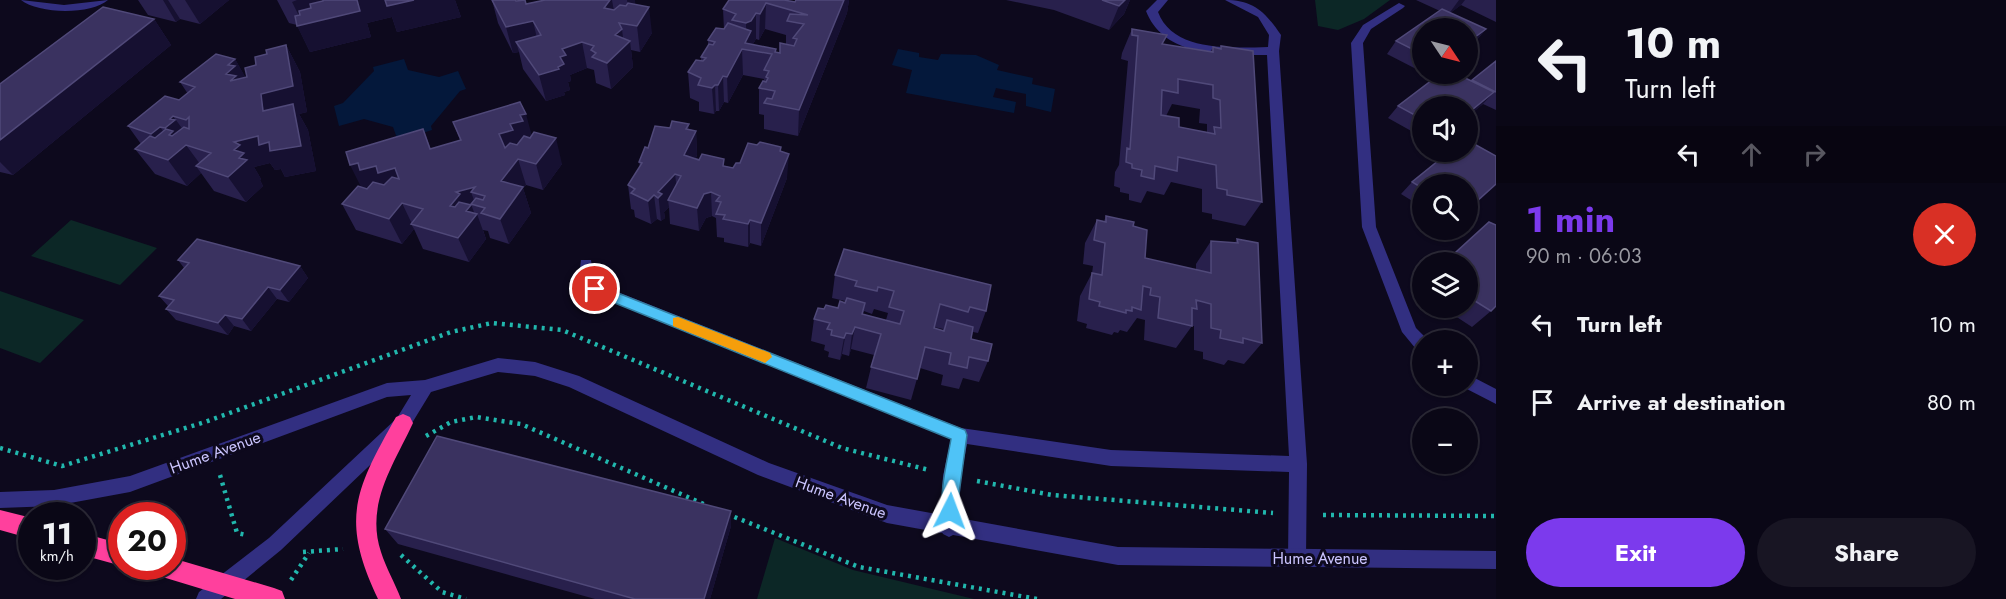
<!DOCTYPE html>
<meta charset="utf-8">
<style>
:root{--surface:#0a0716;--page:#181523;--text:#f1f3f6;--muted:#9999a1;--line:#2a2835;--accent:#7c3aed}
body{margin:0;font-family:Jost,sans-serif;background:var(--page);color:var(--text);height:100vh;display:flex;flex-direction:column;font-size:22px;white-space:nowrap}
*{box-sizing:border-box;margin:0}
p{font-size:20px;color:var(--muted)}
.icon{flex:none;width:33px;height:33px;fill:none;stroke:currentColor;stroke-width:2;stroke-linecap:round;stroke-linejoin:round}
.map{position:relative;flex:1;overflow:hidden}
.sheet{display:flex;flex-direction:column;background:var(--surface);width:510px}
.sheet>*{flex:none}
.hud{background:#0a0716;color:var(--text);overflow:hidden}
.needle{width:39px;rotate:125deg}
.buttons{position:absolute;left:1412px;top:18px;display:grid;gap:12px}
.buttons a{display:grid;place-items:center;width:66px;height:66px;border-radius:50%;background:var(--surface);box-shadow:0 2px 4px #0004,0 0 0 2px var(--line);font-size:30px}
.speed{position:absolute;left:18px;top:502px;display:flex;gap:12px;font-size:30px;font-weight:700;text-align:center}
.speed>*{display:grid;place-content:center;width:78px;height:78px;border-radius:50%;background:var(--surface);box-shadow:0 2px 4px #0004,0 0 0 2px var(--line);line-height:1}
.speed small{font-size:15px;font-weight:400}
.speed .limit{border:9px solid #d22;background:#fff;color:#111}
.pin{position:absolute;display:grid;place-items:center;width:51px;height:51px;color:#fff;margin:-26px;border:3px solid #fff;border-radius:50%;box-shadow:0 2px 6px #0007}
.me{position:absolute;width:66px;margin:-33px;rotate:3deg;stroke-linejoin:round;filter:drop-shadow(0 0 4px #0008)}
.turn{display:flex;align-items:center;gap:21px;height:126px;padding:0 30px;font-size:27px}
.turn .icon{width:78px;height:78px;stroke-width:2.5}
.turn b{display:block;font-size:42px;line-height:51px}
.lanes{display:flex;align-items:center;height:57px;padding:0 30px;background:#0003;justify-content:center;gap:30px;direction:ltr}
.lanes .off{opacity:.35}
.round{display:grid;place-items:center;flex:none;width:63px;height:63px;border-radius:32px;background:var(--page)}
.head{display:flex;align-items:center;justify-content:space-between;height:102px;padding:0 30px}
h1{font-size:36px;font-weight:700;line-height:45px;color:var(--accent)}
.cta{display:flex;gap:12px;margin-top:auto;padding:12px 30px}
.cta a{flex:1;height:69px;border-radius:36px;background:var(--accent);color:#fff;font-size:24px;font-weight:700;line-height:69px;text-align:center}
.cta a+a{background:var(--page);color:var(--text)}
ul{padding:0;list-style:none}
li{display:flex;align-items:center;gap:18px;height:78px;padding:0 30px}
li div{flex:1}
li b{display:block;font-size:22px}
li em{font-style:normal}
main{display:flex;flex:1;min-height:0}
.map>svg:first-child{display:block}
.green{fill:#0c2726}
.water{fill:#04183b}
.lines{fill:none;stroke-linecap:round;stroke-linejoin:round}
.path{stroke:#21b7ad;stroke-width:4.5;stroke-dasharray:3 5;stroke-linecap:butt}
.lane{fill:#322f81;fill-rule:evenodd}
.street{fill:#322f81;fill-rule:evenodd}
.highway{fill:#ff409d;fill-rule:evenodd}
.wall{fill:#28204c;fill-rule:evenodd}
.shaded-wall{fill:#161031}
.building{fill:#3a3260;stroke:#504979;stroke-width:1.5;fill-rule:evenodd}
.route{fill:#4fc3f7;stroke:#337fa1;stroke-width:1.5}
.slow{fill:#f59e0b}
.labels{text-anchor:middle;stroke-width:6;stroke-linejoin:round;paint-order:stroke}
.street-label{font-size:16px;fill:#cbc5ff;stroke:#0d091d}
</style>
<main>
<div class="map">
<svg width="1496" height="599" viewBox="0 0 1496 599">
<rect width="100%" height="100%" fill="#0d091d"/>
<path class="green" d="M1315,0H1390L1364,19L1338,30L1318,26Z
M71,220L157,248L120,285L31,256Z
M0,291L84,320L40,363L0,348Z
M775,538L853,570L974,599H757Z"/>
<path class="water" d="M898,49L919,53V57L938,60L941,54L976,55L999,65L997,70L1033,78L1032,84L1055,89L1051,112L1026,106V94L996,88L993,97L1016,102L1014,113L906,93L912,70L892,65Z
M404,59L408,70L439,77L458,71L466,89L460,91L431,126L432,130L398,141L393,127L364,119L339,126L334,106L343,103L374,71L373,67Z"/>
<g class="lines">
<path class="path" d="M426,436L451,422L476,417L521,424L706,505
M0,448L62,466L205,422L451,332L492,323L562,330L842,448L929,470
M220,475L237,533L246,535
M977,481L1052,495L1273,513
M727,514L859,567L1037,599
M1323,515L1496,516
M303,552L343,549
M401,555L442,592L466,599
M291,580L309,553"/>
<path class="lane" d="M21,0L64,5L108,0C91,15 38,14 21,0Z
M1157,0H1168L1158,12C1173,52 1231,48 1268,47L1269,35L1258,17L1225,0C1254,0 1265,12 1281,35L1279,51L1307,464L1306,558L1304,564L1297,567L1290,564L1288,558L1289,472L1111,466L967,444L961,476L958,528L955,534L949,537L943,534L940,528L943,476L951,439L590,293L579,276L581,260H591L593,275L600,285L961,428L1111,450L1289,456L1267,55C1225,55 1164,58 1146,11Z
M1399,3L1405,6L1403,8L1371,29L1363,43L1376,227L1416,328L1428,340H1422V350L1416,349L1402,332L1362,227L1351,43L1363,25Z
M1467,374L1496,389V404L1461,386H1467Z"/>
<path class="street" d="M498,358L535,362L579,376L769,463L887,505L1118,547L1496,551V569L1118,565L887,523L758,475L569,387L535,376L498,372L431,392L409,428L281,550L221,599H196L199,592L269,538L397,418L411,395L387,397L130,492L54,506L0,508V492L54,490L130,476L387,383L425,380Z"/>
<path class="highway" d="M403,414L410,417L413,423C394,464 365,504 381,552C386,568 395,583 401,599H378C340,519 355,490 396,417Z
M0,510L32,518V539L0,530Z
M82,533L122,544V566L82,555Z
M172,558L274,588L282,591L285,599H235L156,575L153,567H172Z"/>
</g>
<path class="wall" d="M138,0H229L200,24L180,19L176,22L148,15Z
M277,0H455L461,17L397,32L392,17L367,23L371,37L310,52L297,25L289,23Z
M492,0H515L516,1L526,4L543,0H635V5L652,33L640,52L631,50L633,67L611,89L596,83L594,70L587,68L570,75L571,81L568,82L570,90L564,92L565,95L546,101L523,69L519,52L513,53L498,23Z
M729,0L795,2L796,0H849L847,13L798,136L764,129V115L759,114V88L764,81V79L743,75L728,103L724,102L719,111H716L714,114L699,111V102L690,98L688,72L701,61V57L708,46V40L724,29L723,9ZM765,29L786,35V44L780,53L753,44L756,39L759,40Z
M1006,0H1130L1124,14L1109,30L1054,10Z
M1416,0H1496V22L1461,5L1450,13L1486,29L1475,42L1422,28V72L1387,54L1396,41L1440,11Z
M154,19L171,45L13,175L0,172V84Z
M1132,29L1162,44L1210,52L1213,47L1219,49L1221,46L1262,202L1245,226L1212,219V214L1202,212V189L1171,182L1164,195L1147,191L1141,203L1129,200V194L1120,192V188L1114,186L1115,172L1119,165L1128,61L1121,59L1122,53ZM1172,104L1200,109L1199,123L1207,124V132L1179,127L1166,116Z
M286,45L300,72L307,112L299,114L308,130L316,171L285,177L281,169L275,170L270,163L254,167L261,179L260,180L263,186L246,202L214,191L201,173L187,186L155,174L135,149L141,144L128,126L179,100L188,94L180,82L235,59L245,77H247L267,54Z
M1496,61V110L1483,104L1467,117V106H1422V137L1388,118L1398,106L1471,81Z
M453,122L532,136L562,164L543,190L526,185L523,188L531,213L509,244L490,238L488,231L483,230L486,239L469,262L423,249L414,229L402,244L356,230L342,204L423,129L431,149L460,140Z
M689,129L696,131L697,155L696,158L733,168L740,163L757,145L781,147V151L787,178L761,246L750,243L748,247L724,242V238L717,237L716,218L712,216L706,218L699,231L670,224L669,207L664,212L665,218L661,221L657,219L651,224L635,217L634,210L631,209L628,185L640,167L639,162L648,148Z
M1412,182L1422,184V207L1401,194Z
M1106,216L1133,226L1145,258L1196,270V264L1211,241L1235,243L1237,239L1262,343L1244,364L1228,360L1224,365L1203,359V352L1194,350V326H1192L1176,348L1144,340L1145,320L1137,318L1127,332L1120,330L1118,333L1114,332L1112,335L1086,328L1087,324L1077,321L1080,296L1092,273L1093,266L1083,264L1085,243L1097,220L1104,221Z
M178,260L300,266L308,278L289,302L277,299L251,331L234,326L228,335L176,320L166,309L168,306L159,296L184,268Z
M1467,262L1491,311L1472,327L1443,308H1467Z
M835,275L986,311L978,333L973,332L971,339L988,361L979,382L963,378L959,389L941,385L943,375L920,368L911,400L866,388L874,355L851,349L849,356L842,354L840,360L828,357L829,352L824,350L825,345L811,341L814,319L824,309L838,308L845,301L832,298ZM874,309L888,313L886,320L863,314L864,311L872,314ZM934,327L943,329V331L934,328Z
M1422,285V294L1416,290Z
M731,526L710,599H595L398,544L385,529Z"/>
<path class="shaded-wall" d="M163,0H168L180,19L176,22Z
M185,0H229L200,24Z
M297,0H455L461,17L397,32L392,17L367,23L371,37L310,52L297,26L303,24L292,2Z
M610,0H612L616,23L604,8Z
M627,0H635L636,15L631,26Z
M844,0H849L847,13L798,136L799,110Z
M1125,0H1130L1124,14L1109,30L1119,6Z
M1459,0H1465L1461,5L1448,15Z
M766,3L765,29L759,40L760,14Z
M649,7L652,33L640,52L637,26Z
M756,13V39L751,47L745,43L746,41V23Z
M154,19L171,45L13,175L0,162V140Z
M533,21L539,47L516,42L519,52L513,53L506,27Z
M622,29L624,47L630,41L633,67L611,89L607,63L615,35Z
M1486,29L1475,42L1467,48V43Z
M582,42L587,68L570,75L571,81L568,82L570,90L564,92L565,95L546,101L539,75L558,67L562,49Z
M286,45L300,72L307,112L299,114L308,130L316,171L285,177L281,169L275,170L270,163L254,167L261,179L260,180L263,186L246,202L228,177L234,150V142L258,136L269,142L261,94Z
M742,49L743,75L728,103L727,77Z
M235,59L250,85L251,102L226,74L228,65Z
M723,76L724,102L719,111L718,85Z
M715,85L716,111L714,114L712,88Z
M1494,92L1482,105L1467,117V114Z
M526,114L533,140L507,160L499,134L520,115Z
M173,116L192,142L186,145L203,168L196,166L201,173L187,186L168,160L170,158L151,134L160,127L178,151L169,135L170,134L165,128L170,119Z
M689,124L690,143L696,131L697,155L686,179L684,155L686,129Z
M556,138L562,164L543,190L536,164Z
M789,154L787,178L761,246V223Z
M518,159L526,185L523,188L531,213L509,244L500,219L501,181Z
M358,163L395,168L407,193L363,191L350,165Z
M675,174L678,198L668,200L669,207L664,212L665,218L661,221L658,192Z
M1496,184V185L1467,212V210Z
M475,187L471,192L476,206L471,204L475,215L477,214L486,239L469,262L458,238L450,206L456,192Z
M711,192L712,216L706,218L699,231L697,208L704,194Z
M654,195L657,219L651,224L648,201Z
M402,203L412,224H411L414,229L402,244L389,219Z
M750,220V243L748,247V224Z
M300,266L308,278L289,302L280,290Z
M268,287L277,299L251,331L242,319Z
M225,315L234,326L228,335L218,323Z
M855,327L851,349L849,356L852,334Z
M846,333L842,354L840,360L844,338Z
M731,511V526L710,599H704Z"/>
<path class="building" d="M323,0H357L360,11L297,26L295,16L300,15L299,11L311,8L310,4L323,1Z
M385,0H414L387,6Z
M492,0H515L516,1L525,0L526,4L545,0H610L604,8L614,10L620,5L626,6L628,3L649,7L637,26L619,23L622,29L615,35L630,41L607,63L592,57L596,53L591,50L594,46L582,42L562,49L566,55L560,57L564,64L558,67L559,69L539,75L516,42L541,35L533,21L506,27Z
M729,0H784L795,2L796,0H844L799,110L764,103L767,98L772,99L775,91L759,88L763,81L766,82L768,78L766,77L769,71L764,70L772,54L742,49L727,77L723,76L718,85H715L712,88L698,85L701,78L688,72L696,60L703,61L706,58L701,57L709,44L713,45L715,42L708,40L716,28L724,29L728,23L751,31L745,43L776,49L775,52L780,53V43L794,46L797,39L793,38L804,24L787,21L790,14L808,15L766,3L760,14L756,13L751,21L746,23L732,20L736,14L723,9Z
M1102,0H1125L1119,6Z
M103,7L154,19L0,140V84Z
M1442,9L1486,29L1467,43V28H1422V54L1396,41Z
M1132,29L1167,35L1162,44L1213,52V47L1221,49V46L1253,51L1262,202L1227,195V190L1217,188L1216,165L1178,157L1177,171L1155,166L1154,179L1141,176L1142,170L1132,168V164L1126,162L1127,148L1130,149L1138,36L1132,35ZM1178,79L1213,85V98L1220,100L1221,128L1214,127L1215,134L1179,127V118L1161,115L1162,90L1178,93Z
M286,45L293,86L261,94L263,111L293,104L301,146L270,151L269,142L259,145L258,136L234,142L240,145L234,150L244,153L239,158L247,160L228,177L196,166L211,153L186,145L168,160L135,149L150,136L155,138L166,129L173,131L169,135L172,136L184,127L189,129V117L186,120L173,116L170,119L175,120L165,128L160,127L151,134L128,126L165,96L179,100L195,87L180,82L216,54L235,59L228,65L235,66L226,74L236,76L230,81L247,77L245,68L256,65L255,57L267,54L266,50Z
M1496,61V92L1472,80Z
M1440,74H1457L1494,92L1467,114V106H1422V119L1398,106Z
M520,102L526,114L520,115L523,121L510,124L513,130L499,134L505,148L510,143L517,145L524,136L530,138L534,132L556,138L536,164L518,159L501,181L523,187L500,219L481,213L485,208L471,204L476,198L483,200L485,196L471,192L475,187L456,192L460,194L450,206L455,207L459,202L471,205L466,211L477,214L458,238L411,224L423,209L402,203L389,219L342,204L358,186L367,189L373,182L384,185L392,177L399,179L395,168L378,173L376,166L360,170L358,163L350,165L346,152L423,129L430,149L461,140L453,122Z
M672,121L689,124L686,129L696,131L684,155L699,160L702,154L724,159L723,166L733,168L736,163H740L748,143L757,145L760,142L781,147L780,151L789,154L761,223L750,220L748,224L723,219L725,215L716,214L721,202L716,201L720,196L711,192L704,194L697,208L668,200L681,176L675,174L658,192L662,194L658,198L654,195L648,201L631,193L635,189L628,185L642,163L639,162L645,147L648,148L655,126L670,128Z
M1467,140L1496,156V184L1467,210V184H1422V188L1412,182L1449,152H1467Z
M1106,216L1134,222L1133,226L1147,230L1145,258L1211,273V241L1238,243L1237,239L1258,243L1262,343L1243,338V343L1220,338L1221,330L1211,328V304L1196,300L1197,309L1192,308V326L1158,318L1160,297L1150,295L1151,288L1143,286L1141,310L1132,307V311L1126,310V313L1099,306L1100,302L1089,299L1092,273L1102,275L1105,243L1094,240L1097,220L1106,222Z
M1489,222L1496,225V306L1491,311L1467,296V262H1445Z
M197,239L300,266L280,290L268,287L242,319L225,315L218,323L166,309L174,300L159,296L189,263L178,260Z
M844,249L991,285L986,311L970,307L968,312L940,304L934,328L944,331L947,320L973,327L971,339L992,344L988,361L969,357L967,368L949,364L951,353L925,347L917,379L871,367L881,334L855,327L852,334L846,333L844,338L831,335L832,330L827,329L830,323L814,319L818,308L824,309L826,305L838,308L840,301L845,303L847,298L865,303L862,314L900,324L904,311L889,307L894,291L878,287L877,291L855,286L857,281L835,275Z
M437,436L731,511L704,599H635L385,529Z"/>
<path class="route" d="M595,284L965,430L967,435L956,516L950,518L945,516C937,498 948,458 951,439L590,293V286Z"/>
<path class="slow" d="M678,317L770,353L772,357L765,363L673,326V318Z"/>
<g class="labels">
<g class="street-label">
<text transform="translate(215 452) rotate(-20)" y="6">Hume Avenue</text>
<text transform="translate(841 497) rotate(20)" y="6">Hume Avenue</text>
<text x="1320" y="564">Hume Avenue</text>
</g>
</g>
</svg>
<div class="buttons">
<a><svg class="needle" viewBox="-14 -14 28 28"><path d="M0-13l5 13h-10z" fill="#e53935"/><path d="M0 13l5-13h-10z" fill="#9999a1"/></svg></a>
<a><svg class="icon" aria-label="sound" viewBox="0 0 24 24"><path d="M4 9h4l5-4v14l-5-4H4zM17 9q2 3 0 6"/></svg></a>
<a><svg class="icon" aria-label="search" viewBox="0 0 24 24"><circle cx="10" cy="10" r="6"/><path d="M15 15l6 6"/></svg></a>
<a><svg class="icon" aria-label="layers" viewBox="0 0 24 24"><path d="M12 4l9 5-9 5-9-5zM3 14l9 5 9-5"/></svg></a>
<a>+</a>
<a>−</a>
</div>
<div class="speed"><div>11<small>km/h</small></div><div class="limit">20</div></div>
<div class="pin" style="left:595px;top:289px;background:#d93025"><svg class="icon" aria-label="arrive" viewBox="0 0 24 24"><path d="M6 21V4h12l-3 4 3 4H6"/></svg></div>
<svg class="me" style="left:950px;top:511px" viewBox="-20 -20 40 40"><path d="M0-17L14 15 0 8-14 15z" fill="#4fc3f7" stroke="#fff" stroke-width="4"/></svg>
</div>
<section class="sheet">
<div class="hud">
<div class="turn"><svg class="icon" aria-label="left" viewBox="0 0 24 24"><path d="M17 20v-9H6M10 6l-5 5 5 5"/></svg><div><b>10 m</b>Turn left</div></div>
<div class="lanes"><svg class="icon" aria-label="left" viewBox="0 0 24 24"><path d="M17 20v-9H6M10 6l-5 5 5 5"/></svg><svg class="icon off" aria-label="ahead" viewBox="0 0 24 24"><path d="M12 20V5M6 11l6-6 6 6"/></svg><svg class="icon off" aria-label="right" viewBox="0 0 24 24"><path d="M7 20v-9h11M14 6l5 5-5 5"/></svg></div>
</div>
<div class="head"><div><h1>1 min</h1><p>90 m · 06:03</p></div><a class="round" style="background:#d93025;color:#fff"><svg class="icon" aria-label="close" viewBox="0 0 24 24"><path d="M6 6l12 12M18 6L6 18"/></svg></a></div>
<ul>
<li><svg class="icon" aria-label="left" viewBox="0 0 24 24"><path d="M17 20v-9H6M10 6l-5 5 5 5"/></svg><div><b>Turn left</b></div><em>10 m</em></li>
<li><svg class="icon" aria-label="arrive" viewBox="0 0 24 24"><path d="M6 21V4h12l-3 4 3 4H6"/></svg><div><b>Arrive at destination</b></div><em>80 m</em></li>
</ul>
<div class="cta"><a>Exit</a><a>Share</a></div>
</section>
</main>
